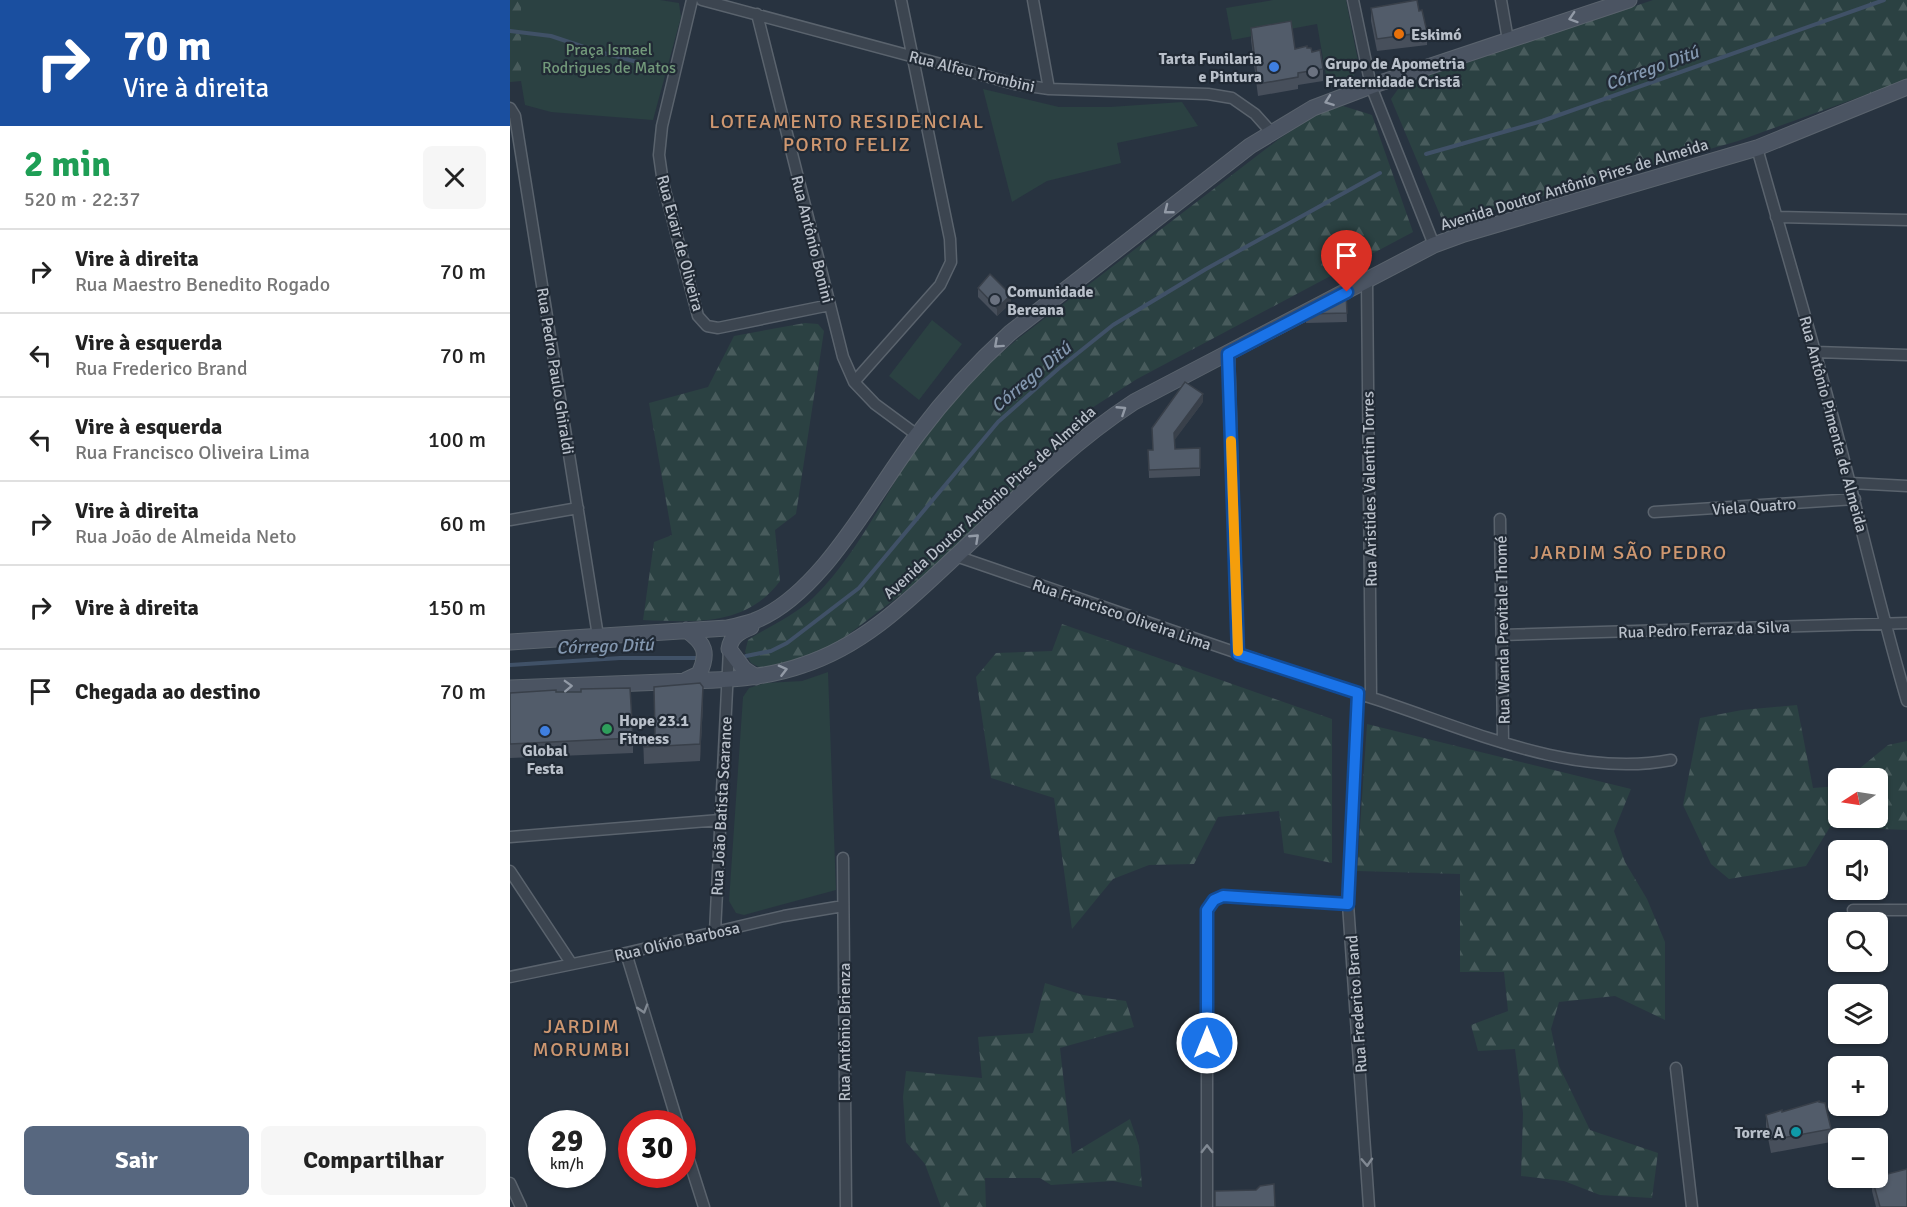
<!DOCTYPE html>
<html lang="pt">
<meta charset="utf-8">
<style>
:root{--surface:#fff;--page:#f6f6f6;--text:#222;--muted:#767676;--line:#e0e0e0;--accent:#57677f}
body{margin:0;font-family:Signika,sans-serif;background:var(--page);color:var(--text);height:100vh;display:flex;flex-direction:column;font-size:22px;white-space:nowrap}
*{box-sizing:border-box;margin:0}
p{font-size:20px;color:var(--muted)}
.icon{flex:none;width:33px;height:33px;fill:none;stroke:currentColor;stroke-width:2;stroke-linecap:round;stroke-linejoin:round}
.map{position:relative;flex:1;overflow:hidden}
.panel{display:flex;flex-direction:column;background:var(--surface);width:510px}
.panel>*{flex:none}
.hud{background:#1a4fa0;color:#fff;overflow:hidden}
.needle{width:39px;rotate:258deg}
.tools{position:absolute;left:1318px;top:768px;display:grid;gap:12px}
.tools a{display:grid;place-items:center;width:60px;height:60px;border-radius:9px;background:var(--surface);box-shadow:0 2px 4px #0004;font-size:30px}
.speed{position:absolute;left:18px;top:1110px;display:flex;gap:12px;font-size:30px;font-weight:700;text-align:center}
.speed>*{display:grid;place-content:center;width:78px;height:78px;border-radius:50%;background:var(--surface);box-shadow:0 2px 4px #0004;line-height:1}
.speed small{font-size:15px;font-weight:400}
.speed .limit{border:9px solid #d22;background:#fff;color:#111}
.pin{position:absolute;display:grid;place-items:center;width:51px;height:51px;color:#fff;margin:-62px -26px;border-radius:50% 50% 50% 0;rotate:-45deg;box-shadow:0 0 6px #0007}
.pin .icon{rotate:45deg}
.me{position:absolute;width:66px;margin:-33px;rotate:0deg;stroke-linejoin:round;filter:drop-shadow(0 0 4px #0008)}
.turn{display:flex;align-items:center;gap:21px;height:126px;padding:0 24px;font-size:27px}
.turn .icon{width:78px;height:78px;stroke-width:2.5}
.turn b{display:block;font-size:42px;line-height:51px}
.round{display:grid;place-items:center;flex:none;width:63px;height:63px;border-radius:9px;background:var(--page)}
.head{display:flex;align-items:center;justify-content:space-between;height:102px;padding:0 24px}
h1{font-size:36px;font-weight:700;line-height:45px;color:#1e9e55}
.primary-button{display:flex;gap:12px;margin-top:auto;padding:12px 24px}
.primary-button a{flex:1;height:69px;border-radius:9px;background:var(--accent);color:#fff;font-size:24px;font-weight:700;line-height:69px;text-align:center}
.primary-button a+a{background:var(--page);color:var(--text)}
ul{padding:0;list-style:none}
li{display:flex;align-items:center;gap:18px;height:84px;padding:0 24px;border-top:2px solid var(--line)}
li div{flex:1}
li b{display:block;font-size:22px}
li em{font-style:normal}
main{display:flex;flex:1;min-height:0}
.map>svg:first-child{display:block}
.forest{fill:url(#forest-firs)}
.park{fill:#2b4142}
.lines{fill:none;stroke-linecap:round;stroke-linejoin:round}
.stream{stroke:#405167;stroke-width:4}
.minor-casing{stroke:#5a636d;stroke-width:13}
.secondary-casing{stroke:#5a636d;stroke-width:17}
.minor{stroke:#3c4550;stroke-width:10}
.secondary{stroke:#4b5462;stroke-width:15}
.wall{fill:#474f5b}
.shaded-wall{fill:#39404a}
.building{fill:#525c6a;stroke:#39404a;stroke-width:1.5}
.oneway{stroke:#929aa6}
.oneway2{stroke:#818993}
.route-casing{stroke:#114b97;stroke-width:15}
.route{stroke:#1a73e8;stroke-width:10}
.slow{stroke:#f59e0b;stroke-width:10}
.food-dot{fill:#e8710a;stroke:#212a35;stroke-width:2}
.shop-dot{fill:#3f7fe0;stroke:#212a35;stroke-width:2}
.worship-dot{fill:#6b7280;stroke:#212a35;stroke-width:2}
.leisure-dot{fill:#2e9e5b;stroke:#212a35;stroke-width:2}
.culture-dot{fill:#0f9aa8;stroke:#212a35;stroke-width:2}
.labels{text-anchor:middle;stroke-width:4.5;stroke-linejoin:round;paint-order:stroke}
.poi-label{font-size:16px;font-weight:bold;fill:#b9c0ca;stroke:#212a35;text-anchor:start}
.park-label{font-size:16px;fill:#72997a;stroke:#212a35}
.street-label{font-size:16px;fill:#b9c0ca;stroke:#212a35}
.water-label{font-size:18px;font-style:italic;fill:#8397af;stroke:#212a35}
.quarter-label{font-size:20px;letter-spacing:1.5px;fill:#ce9770;stroke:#212a35}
</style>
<main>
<section class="panel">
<div class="hud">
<div class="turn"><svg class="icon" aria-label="right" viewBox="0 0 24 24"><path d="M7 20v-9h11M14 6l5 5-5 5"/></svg><div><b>70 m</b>Vire à direita</div></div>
</div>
<div class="head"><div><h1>2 min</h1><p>520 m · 22:37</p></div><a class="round"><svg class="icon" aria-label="close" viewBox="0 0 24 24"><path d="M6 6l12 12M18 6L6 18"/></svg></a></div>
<ul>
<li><svg class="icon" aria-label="right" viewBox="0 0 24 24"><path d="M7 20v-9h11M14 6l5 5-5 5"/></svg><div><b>Vire à direita</b><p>Rua Maestro Benedito Rogado</p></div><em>70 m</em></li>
<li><svg class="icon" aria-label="left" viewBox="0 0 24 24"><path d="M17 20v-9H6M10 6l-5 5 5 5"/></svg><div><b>Vire à esquerda</b><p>Rua Frederico Brand</p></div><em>70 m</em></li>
<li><svg class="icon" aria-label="left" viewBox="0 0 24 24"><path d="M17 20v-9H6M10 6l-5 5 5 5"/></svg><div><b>Vire à esquerda</b><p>Rua Francisco Oliveira Lima</p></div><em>100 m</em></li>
<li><svg class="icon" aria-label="right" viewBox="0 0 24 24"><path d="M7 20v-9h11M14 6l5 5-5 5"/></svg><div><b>Vire à direita</b><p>Rua João de Almeida Neto</p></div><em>60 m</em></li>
<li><svg class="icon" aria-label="right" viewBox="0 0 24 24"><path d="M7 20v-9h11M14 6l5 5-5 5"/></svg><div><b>Vire à direita</b></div><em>150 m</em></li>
<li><svg class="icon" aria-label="arrive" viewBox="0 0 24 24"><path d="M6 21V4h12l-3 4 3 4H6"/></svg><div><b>Chegada ao destino</b></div><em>70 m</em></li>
</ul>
<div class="primary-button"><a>Sair</a><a>Compartilhar</a></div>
</section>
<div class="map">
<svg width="1397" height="1207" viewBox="0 0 1397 1207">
<defs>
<pattern id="forest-firs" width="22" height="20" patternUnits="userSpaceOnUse" patternTransform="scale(1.5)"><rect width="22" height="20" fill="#2b4142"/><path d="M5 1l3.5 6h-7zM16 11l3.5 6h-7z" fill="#485b5c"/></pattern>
</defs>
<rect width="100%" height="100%" fill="#283340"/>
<path class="forest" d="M0,0H11V81L0,82Z
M1143,0H1397V80L1228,141L942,222H933L881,99L891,85Z
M833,106L862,115L903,232L627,379L574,413L552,450L401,587L323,646L292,659L251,668L241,663L235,652L238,640C259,626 284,616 303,598C349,553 375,492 412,440C440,402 473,368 509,338L769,139L809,113Z
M295,323L308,324L314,331L286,514L265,530L270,581C236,627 184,622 133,620L144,542L162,535L139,403L198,387L224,336Z
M552,624L822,719V863L774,853L769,811L708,817L684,864L639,865L603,879L562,929L544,798L481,778L466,677L486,653L542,651Z
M1287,705L1303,788L1329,786V818H1368V778H1338L1378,745L1397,741V830L1320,827L1296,866L1219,879L1201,864L1173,805L1190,718L1232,710Z
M857,724L1121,789L1104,831L1115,862L1137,899L1155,942V1020L1105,996L1049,1002L1041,1029L1049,1066L1080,1130L1148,1153L1142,1198L1090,1195L1054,1181L1011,1176L1013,1113L1005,1049L968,1051L961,1025L998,1011L994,972H950V874L847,871Z
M535,983L573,995L616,1001L624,1027L550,1048L562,1154L620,1119L629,1146L632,1187L603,1181L541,1185L530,1178H475L476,1207H431L415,1164L396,1142L393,1097L396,1071L472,1078L468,1037L523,1033Z"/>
<path class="park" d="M11,0H150L169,3L171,17L143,120L41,112L15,105L11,81Z
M763,0H836L848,61L844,76L818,87L807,24L722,40L716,8Z
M473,89L549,107H600L672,102L688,126L607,143L611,163L537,181L502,202Z
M422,320L452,344L409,400L379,376Z
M318,672L326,890L234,915L226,913L219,901L233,697L239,688L255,683L292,681Z"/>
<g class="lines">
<path class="stream" d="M0,31L41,36L86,51L146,67
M916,154L1032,121L1374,0
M236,656L261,651L277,643L349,588L488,422L548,369L603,325L696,269L870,173
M0,665L110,658H189"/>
<defs>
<path id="minor" d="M182,0L152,126L149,155L153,183L188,316L197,326L208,328L320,305
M192,0L505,84L539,89L698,94L722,98L745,114L761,132
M523,0L539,89
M843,0L861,86L924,245
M991,0L998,40
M247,14L333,357L344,382L365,404L407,435
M0,108L5,116L88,636
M1247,148C1274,244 1303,340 1328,437C1351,525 1371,613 1397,701
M1266,217L1397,220
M857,281L861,697
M1306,352L1397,355
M719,354L728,654
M344,382L430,285L441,262L440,239L391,0
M1340,483L1397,486
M1144,512L1345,499
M990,519L993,742
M0,520L68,508
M446,556C584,603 723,653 862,698C955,728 1062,779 1161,760
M992,635L1397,623
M848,693L838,904L859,1207
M0,837L210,820
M333,858L336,1207
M0,871L61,963
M1343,910H1397
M205,932L219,649
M116,953L168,1124
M0,977L116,953L274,916L333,906
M1166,1068L1182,1207
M172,1138L194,1207
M0,1183L11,1207
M697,1207V910L704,900L713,896L838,904"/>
<path id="secondary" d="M241,627C229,632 221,636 219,649L234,669L246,677
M176,630C195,643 199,653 189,674L176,680
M0,642L217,628C226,626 235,624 244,621C312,595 364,491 408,434C435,398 466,364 500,333L740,146L803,108L861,86L1119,0
M0,688C51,686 103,684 154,682C201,680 248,681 293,665C355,645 400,599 446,556C503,502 558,445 624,402L924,245L954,234L1247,148L1397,87"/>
</defs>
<use href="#minor" class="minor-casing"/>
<use href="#secondary" class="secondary-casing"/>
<use href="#minor" class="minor"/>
<use href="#secondary" class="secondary"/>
</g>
<path class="wall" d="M861,8L909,11L917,32V45L867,51L861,21Z
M741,28L785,49L797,48L802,52L813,69V81L788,85V89L748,96L741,40Z
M468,288L501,303L487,316L468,297Z
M836,293L837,322L796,323V314Z
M693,402L664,440L665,449L690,448V476L639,478L638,450H642Z
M144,687L193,704L190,761L134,764L133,736L145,735Z
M46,692L123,738V753L0,758V693Z
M1272,1112L1321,1129V1142L1261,1153L1256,1128V1115Z
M1362,1178L1397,1207H1366L1362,1191Z"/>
<path class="shaded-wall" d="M501,295V303L487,316V308Z
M693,394V402L664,441V433Z
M193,687V704L190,761V744Z"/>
<path class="building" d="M907,0L909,11L912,10L917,32L867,39L861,8Z
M781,21L785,49L797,46V48H801L802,52L810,50L813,69L788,73V77L748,84L741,28Z
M480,274L501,295L487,308L468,288Z
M836,293L837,313L796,314Z
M675,382L693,394L664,433L665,449L690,448V468L639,470L638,450H643L642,428Z
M190,683L193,687L190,744L134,747L133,736L145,735L144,687Z
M120,688L123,738L0,744V693L46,690V692H71V689Z
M1309,1101V1102L1315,1103L1321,1129L1261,1140L1256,1115L1272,1110V1112Z
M1397,1169V1207H1370L1362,1178Z
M764,1184L765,1207H705V1191L746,1190L750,1186Z"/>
<defs><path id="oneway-chevron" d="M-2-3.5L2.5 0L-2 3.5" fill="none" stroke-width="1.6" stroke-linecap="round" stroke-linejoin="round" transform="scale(1.5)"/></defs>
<g class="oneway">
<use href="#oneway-chevron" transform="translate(1063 18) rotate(162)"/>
<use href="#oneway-chevron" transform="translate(819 101) rotate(160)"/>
<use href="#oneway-chevron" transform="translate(658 210) rotate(142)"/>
<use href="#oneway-chevron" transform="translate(488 344) rotate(138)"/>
<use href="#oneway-chevron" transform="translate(612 410) rotate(-33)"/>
<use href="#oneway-chevron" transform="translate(465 538) rotate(-43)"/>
<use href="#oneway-chevron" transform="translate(273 670) rotate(-14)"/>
<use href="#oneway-chevron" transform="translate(58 686) rotate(-2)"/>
</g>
<g class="oneway2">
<use href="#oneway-chevron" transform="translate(133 1009) rotate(73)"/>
<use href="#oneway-chevron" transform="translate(697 1149) rotate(-90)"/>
<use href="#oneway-chevron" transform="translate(857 1162) rotate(87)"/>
</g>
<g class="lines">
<defs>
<path id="route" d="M697,1043V910L704,900L713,896L838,904L848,693L728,654L718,354L837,292"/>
</defs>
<use href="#route" class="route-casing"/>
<use href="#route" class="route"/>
<path class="slow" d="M721,441L728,651"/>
</g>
<circle class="food-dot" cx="889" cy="34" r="6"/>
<g class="shop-dot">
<circle cx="764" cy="67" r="6"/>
<circle cx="35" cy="731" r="6"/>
</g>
<g class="worship-dot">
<circle cx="803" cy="72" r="6"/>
<circle cx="485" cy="300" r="6"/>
</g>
<circle class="leisure-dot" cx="97" cy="729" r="6"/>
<circle class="culture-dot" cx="1286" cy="1132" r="6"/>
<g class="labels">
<g class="poi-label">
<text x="901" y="40">Eskimó</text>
<text x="752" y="64" text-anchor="end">Tarta Funilaria<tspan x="752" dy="18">e Pintura</tspan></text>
<text x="815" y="69">Grupo de Apometria<tspan x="815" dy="18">Fraternidade Cristã</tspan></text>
<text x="497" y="297">Comunidade<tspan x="497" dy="18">Bereana</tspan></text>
<text x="109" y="726">Hope 23.1<tspan x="109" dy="18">Fitness</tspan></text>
<text x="35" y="756" text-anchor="middle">Global<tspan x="35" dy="18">Festa</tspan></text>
<text x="1274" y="1138" text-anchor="end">Torre A</text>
</g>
<g class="park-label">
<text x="99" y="55">Praça Ismael<tspan x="99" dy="18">Rodrigues de Matos</tspan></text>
</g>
<g class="street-label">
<text transform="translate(462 71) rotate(14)" y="6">Rua Alfeu Trombini</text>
<text transform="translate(1064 184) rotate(-17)" y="6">Avenida Doutor Antônio Pires de Almeida</text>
<text transform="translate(303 239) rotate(76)" y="6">Rua Antônio Bonini</text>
<text transform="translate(171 243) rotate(75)" y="6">Rua Evair de Oliveira</text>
<text transform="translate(46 371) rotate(81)" y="6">Rua Pedro Paulo Ghiraldi</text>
<text transform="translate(1324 424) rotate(75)" y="6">Rua Antônio Pimenta de Almeida</text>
<text transform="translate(859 489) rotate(-91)" y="6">Rua Aristides Valentin Torres</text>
<text transform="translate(479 502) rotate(-42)" y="6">Avenida Doutor Antônio Pires de Almeida</text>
<text transform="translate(1244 506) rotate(-4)" y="6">Viela Quatro</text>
<text transform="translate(612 614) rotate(19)" y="6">Rua Francisco Oliveira Lima</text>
<text transform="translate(1194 629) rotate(-2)" y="6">Rua Pedro Ferraz da Silva</text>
<text transform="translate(992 630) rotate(-91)" y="6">Rua Wanda Previtale Thomé</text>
<text transform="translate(211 806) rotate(-87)" y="6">Rua João Batista Scarance</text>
<text transform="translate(167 941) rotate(-13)" y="6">Rua Olívio Barbosa</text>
<text transform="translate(846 1004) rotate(-94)" y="6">Rua Frederico Brand</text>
<text transform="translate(334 1032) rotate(-90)" y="6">Rua Antônio Brienza</text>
</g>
<g class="water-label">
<text transform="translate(1142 68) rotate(-20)" y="6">Córrego Ditú</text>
<text transform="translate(521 377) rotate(-40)" y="6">Córrego Ditú</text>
<text transform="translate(95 646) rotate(-2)" y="6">Córrego Ditú</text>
</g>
<g class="quarter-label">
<text x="337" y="128">LOTEAMENTO RESIDENCIAL<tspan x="337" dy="23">PORTO FELIZ</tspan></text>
<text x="1119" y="559">JARDIM SÃO PEDRO</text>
<text x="72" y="1033">JARDIM<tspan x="72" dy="23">MORUMBI</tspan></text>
</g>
</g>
</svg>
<div class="tools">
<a><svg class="needle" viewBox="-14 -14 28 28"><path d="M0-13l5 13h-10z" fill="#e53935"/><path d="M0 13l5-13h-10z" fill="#767676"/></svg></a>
<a><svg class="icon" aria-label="sound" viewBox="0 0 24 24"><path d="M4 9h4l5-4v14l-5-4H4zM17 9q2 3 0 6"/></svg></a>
<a><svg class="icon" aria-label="search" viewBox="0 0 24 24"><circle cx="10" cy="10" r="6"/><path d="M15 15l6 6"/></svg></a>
<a><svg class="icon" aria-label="layers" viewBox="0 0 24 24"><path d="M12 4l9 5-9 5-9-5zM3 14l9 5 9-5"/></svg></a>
<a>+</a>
<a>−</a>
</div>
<div class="speed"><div>29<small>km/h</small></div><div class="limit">30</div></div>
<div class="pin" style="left:837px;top:292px;background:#d93025"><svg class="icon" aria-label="arrive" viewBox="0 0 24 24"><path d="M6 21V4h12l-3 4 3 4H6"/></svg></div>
<svg class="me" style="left:697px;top:1043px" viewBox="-20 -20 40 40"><circle r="17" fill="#1a73e8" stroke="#fff" stroke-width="3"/><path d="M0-11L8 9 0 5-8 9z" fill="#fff"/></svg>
</div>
</main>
